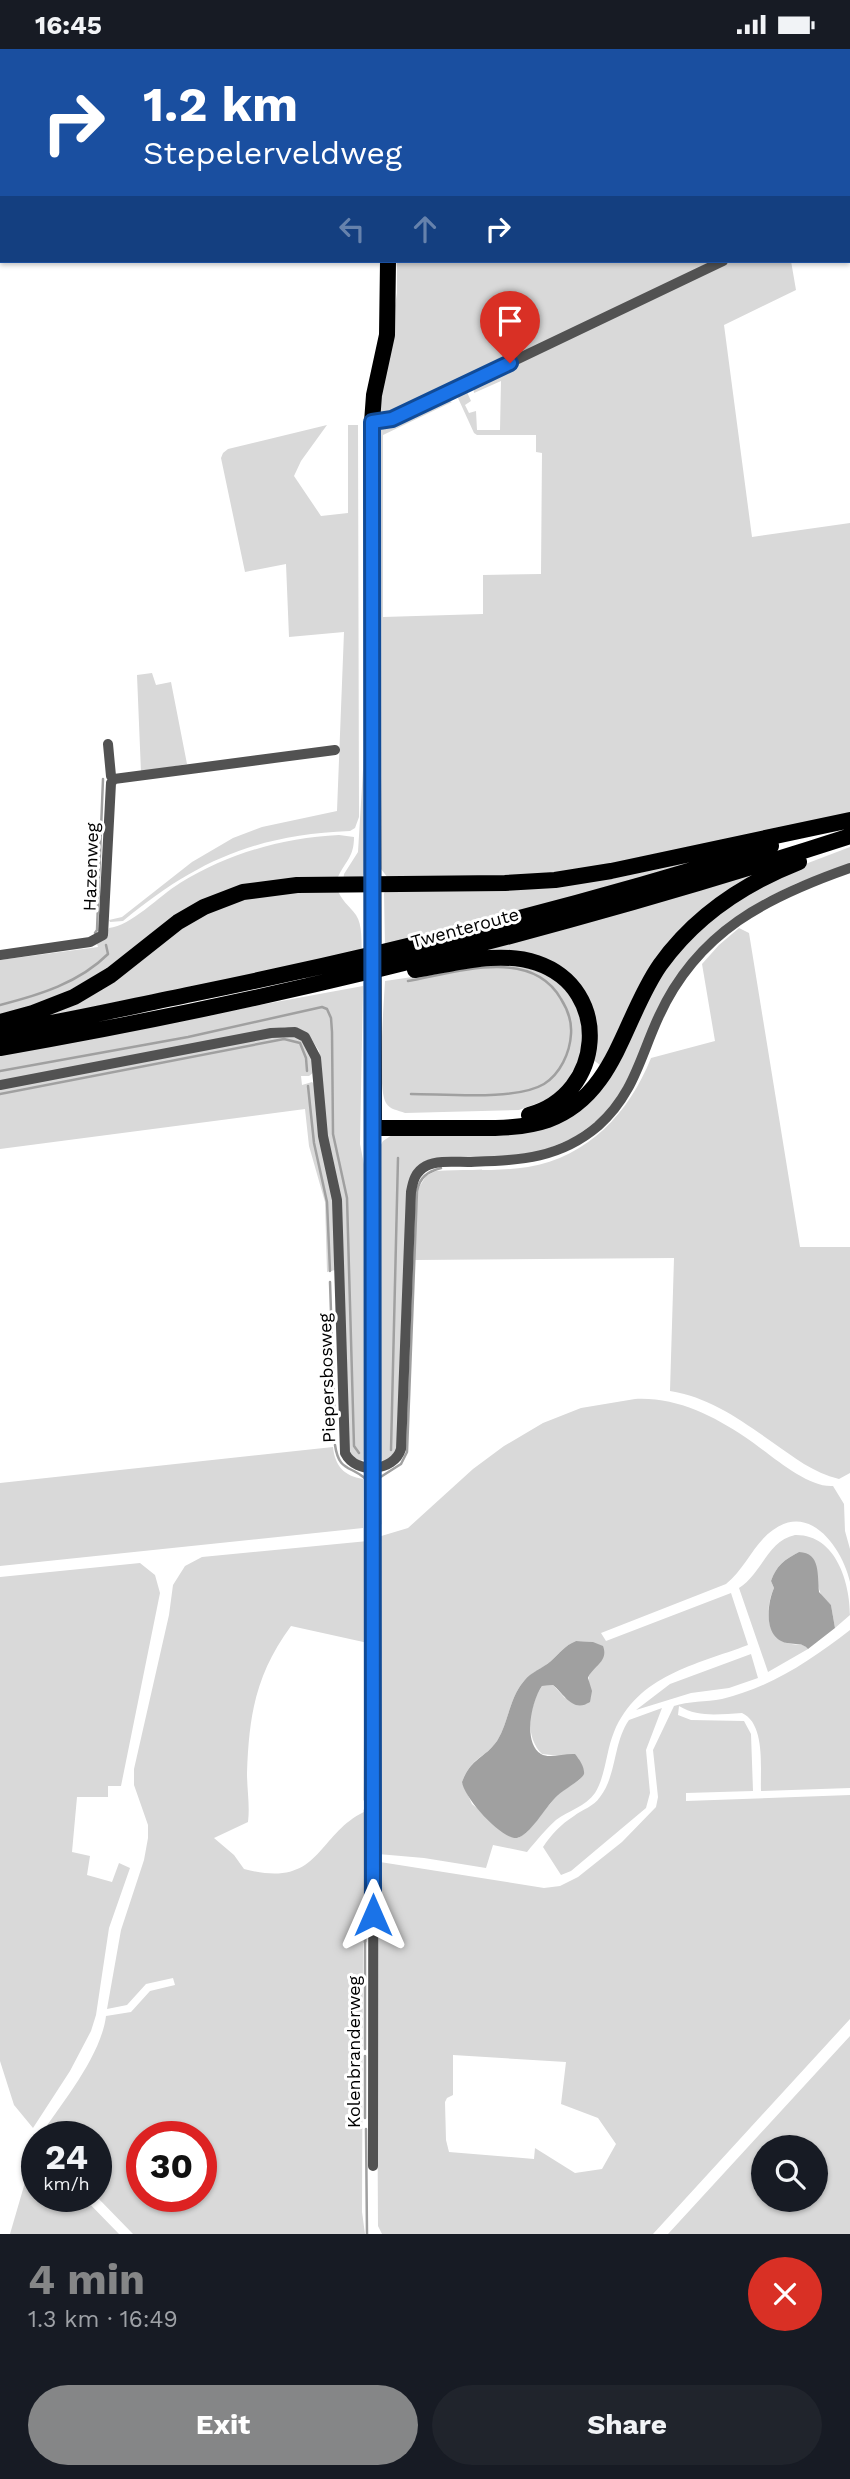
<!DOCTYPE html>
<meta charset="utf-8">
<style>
:root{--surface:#171b24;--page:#20242c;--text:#f1f3f6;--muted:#9ea1a6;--accent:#858687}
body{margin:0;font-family:"Work Sans",sans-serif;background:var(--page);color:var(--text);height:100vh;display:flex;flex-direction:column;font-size:26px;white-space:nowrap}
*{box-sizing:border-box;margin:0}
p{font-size:23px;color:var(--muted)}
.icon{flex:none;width:38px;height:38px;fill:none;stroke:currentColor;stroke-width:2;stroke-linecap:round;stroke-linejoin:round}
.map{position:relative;height:2185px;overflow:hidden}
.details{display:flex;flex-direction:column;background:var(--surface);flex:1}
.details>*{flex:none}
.top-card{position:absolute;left:0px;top:0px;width:850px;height:214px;box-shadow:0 2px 5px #0004;background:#1a4fa0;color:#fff;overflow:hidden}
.tools{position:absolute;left:751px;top:2086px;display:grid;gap:14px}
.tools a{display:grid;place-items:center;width:77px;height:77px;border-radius:50%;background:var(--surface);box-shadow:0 2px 5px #0004;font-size:35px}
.speed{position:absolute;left:21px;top:2072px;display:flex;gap:14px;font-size:35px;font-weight:700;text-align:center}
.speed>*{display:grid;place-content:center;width:91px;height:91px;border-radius:50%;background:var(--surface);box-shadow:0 2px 5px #0004;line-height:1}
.speed small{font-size:18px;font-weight:400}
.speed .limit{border:10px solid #d22;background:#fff;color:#111}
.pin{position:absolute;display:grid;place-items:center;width:60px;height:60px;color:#fff;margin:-72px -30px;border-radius:50% 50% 50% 0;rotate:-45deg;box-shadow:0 0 7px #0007}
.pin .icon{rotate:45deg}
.me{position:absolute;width:77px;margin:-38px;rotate:0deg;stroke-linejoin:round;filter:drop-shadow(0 0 5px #0008)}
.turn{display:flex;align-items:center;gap:24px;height:147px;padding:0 28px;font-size:32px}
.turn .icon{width:91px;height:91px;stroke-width:2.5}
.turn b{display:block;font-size:49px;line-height:60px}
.lanes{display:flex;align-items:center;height:66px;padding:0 28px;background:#0003;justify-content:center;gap:35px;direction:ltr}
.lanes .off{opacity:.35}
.round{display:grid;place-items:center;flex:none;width:74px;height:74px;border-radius:37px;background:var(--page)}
.headline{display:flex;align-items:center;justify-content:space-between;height:119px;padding:0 28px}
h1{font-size:42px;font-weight:700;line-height:52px;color:var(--accent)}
.button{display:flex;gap:14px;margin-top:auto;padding:14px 28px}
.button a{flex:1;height:80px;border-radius:42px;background:var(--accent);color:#fff;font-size:28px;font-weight:700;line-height:80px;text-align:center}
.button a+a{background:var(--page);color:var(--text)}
.status{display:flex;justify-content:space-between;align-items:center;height:49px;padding:0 35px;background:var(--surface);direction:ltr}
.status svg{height:19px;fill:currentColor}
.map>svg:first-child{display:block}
.green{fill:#d9d9d9;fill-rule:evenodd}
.water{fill:#a0a0a0}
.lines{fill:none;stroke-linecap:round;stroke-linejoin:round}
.stream{stroke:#a0a0a0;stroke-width:2.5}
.minor{stroke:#525252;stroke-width:10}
.primary{stroke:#000;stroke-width:16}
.trunk{stroke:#000;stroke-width:16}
.route-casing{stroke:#114b97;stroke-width:18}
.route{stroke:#1a73e8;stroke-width:12}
.labels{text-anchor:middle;stroke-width:6;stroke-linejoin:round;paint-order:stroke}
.street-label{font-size:18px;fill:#000;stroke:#fff}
</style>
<div class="status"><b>16:45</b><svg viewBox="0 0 49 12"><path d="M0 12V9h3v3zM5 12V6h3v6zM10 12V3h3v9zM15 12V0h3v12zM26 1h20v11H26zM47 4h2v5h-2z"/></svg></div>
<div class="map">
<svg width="850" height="2185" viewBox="0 0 850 2185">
<rect width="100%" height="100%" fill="#fff"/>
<path class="green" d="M0,0L201,2H2L0,205Z
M540,0H843V2H526Z
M397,212H717L387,369L378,364L397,244Z
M731,212H791L796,241L724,276L752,488L850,474V764L581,825L388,829L381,820L379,378L443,349L452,353L383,386V568L483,565V526L541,525L542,404L536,403V386H477L474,384L458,349L461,341L467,343L471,352L465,356L469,364L476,362L477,381H500L501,332L474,344L473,335Z
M363,375L366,822L362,828L343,833L344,825L358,803L365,688Z
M327,376L301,412L294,427L321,467L348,464V376H358L359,768L355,779L350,782C255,786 196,812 123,872L110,873L109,871L122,868L192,813L233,789L262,778L337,762L344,583L289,588L286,515L245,523L221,409L223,404L228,400Z
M152,624L156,636L171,633L187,715L141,723L137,626Z
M339,786L354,788C354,808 346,811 338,828L233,844L90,936L0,970V911L98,898L97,895L105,889L109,879C131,877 159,847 180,834C229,804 282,789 339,786Z
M757,798L385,899L384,844L387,840L498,838Z
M850,798V816L797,834L766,849L732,871L686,918L639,1012L607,1065L573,1089L537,1104L416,1121L398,1396L396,1407L383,1413L379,1407L377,1386L378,1101L383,1092L392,1086L567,1067L634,974L669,913L705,871L774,827Z
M764,821L711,856L623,977L600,1016L592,1010L593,1004L567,929L466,904Z
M337,839C341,852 349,856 356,866C363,877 361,893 362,905L62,967L20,970L162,888L237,849Z
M739,879L749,884L800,1198H850V1424L839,1430C813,1424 794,1408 772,1393C741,1371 709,1348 670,1342L674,1209L414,1211L418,1140L426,1127L436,1122C466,1120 497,1123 528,1118C588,1108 629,1064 651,1009L715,992L702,915L719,896Z
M501,915L531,918L554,930L571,947L581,966L583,1004L563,1039L546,1051L519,1061L405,1064C398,1061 390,1061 386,1054C377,1041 384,953 385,932Z
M363,937L360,1095L371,1151L368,1398L366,1410L357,1413L348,1401L341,1221L326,1088L321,1015L319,1002L312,991L305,984L285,978L132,1009L0,1032V1004Z
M274,986C305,986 310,993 314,1023L309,1027H301L302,1036L312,1033L316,1037L334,1144L335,1221L327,1223L325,1153L309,1097L305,1060L0,1100V1038Z
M635,1350C676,1348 712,1366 745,1388C768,1403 806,1439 833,1437L844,1455L845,1482L850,1500V1533C843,1501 811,1453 773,1481C754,1494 745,1520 726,1535L601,1584L606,1592L731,1544L748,1596C695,1616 638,1626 614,1683C606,1702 606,1726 595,1744C586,1757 568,1762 556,1771C546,1780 536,1792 527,1803L493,1796L486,1819L424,1809L378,1805V1488L408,1479L473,1420L504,1397L543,1374L581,1359ZM576,1592L593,1593C592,1605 591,1616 589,1628C587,1639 595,1645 587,1655L565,1649L553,1636L542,1637C529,1657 524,1687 542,1705L578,1709L584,1722L579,1731L558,1745L527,1783L518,1789L511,1788L472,1755L462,1733C472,1707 483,1711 497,1692C509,1673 509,1649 524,1632C532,1623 542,1620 551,1612C560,1604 564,1597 576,1592Z
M333,1398C335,1417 344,1427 363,1430V1479L0,1517V1434Z
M795,1486C836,1485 850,1534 850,1566L835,1579L831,1556L821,1546L818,1537L799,1503C785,1510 776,1517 771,1532L774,1539C766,1556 764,1587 787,1594C792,1596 799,1595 804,1596L808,1600L768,1623L739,1539C762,1525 767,1492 795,1486Z
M368,1492V1594L291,1577C256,1625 249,1665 247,1724C247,1740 250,1757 248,1773L214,1789L234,1806L244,1820C323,1841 315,1784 368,1761L367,1893L363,1894L362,2163L365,2185H133L96,2147V2088H39C62,2054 101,2007 106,1967L131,1963L150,1942L175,1936L173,1929L146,1935L127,1956L107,1960L121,1881L144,1811L148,1789V1776L134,1736V1720L169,1566L173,1536L185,1517L202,1508ZM142,2088H201V2147H142Z
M140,1514L155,1526L160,1544L121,1737H108V1748H77L72,1803L90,1807L87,1826L112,1833L119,1814L130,1819L109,1879L96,1966L91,1982L70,2022L33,2079L14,2056L0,2012V1528Z
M850,1581V1739L761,1742C760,1720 766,1675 742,1664C720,1665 699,1669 679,1657L678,1666L691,1671L744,1672L751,1685L753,1742L686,1744V1752L850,1746V1970L653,2185H382L378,2177L376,1814L380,1813L544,1839L560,1837L578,1828L622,1793L656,1758L658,1748L653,1701L674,1657C688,1652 706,1653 722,1650C771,1638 810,1612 850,1581ZM453,2006L566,2013L561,2055L598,2069L616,2095L602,2120L575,2124L535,2099L534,2110L449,2103L446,2091L445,2053L447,2049L453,2046Z
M751,1605L758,1629L729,1639L691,1644L636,1661L670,1635Z
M662,1659L646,1701L650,1744L646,1759L571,1822L561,1826L543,1798C551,1786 561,1775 574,1767C583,1760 593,1758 600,1748C617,1726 613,1694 629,1671Z
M850,1987V2185H668ZM763,2098H816V2151H763Z
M35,2099L37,2101V2147H82L119,2185H10Z"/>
<path class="water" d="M799,1503C821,1504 817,1526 819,1543L831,1556L835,1579L808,1600C802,1593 796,1596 787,1594C763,1589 767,1555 774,1539L771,1532C776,1517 785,1510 799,1503Z
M576,1592L593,1593L603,1597C609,1613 593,1617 588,1629L592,1642L590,1653C573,1664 565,1646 553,1636L542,1637C532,1651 522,1693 541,1705C549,1710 565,1704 575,1705C579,1710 585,1718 584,1725C582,1731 561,1742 555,1749C546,1758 529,1787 517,1789C502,1791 464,1749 462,1733C471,1709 484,1710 497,1692C509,1673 509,1649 524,1632C532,1622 542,1620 551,1612C560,1604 564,1597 576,1592Z"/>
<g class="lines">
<path class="stream" d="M95,884L97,881L103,730
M408,932C455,924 531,897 561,950C568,961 572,972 571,985C570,1004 560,1025 544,1035C516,1052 445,1045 411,1045
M0,956C39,946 79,934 108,905L106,896
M0,1022L188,988L322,958L327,960L331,969L332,983L333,1085L347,1149L354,1397L359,1404
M308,1037L314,1094L327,1153L330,1222
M0,1045L284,990L300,994L306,1009L307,1022
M330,1233L335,1382
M335,1396C339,1423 350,1416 366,1430V1479
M391,1401L398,1109
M380,1475L379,1429L401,1415L407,1403L417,1142C420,1128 427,1123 441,1119
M365,1751L366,1491
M365,1761V2000
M365,2069V2007
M366,2080L367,2185"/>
<path class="minor" d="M847,0V2
M849,147L850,162
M372,373L392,370L723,212
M108,695L111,727L114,730L335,701
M0,906L90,893L103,886L111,734L114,730
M0,1036L271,984L295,983L305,988L316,1009L323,1087L337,1151L345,1404C356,1426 394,1423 401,1400L411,1143C413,1132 415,1123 426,1117C438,1111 455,1113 468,1113C518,1111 558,1111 598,1077C634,1045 640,1008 659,967C698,882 767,848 850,819
M373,2117L374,1079"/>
<path class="primary" d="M385,0V2
M374,1079L372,373L374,346L387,286L388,212"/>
<path class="trunk" d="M415,921C455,915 498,901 537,914C613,940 604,1046 529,1066
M0,973L33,964L74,948L111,926L178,873L204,858L243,843L297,836L505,834L555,831L611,822L850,771
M0,983C65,973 128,958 192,945C388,905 580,857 771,797
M0,999C288,949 572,877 850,787
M374,1079C404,1079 434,1079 464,1079C492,1079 522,1080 548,1071C616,1046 623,969 660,916C695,867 743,835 799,813"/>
</g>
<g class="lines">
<defs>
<path id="route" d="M373,1866L372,373L392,370L510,314"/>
</defs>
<use href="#route" class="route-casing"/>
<use href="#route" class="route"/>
</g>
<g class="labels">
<g class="street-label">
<text transform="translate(91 818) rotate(-88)" y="6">Hazenweg</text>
<text transform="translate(465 879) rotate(-15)" y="6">Twenteroute</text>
<text transform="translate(327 1329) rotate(-92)" y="6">Piepersbosweg</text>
<text transform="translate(354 2003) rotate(-90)" y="6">Kolenbranderweg</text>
</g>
</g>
</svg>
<div class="tools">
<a><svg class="icon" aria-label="search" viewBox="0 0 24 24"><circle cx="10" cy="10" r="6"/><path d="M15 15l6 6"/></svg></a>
</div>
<div class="speed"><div>24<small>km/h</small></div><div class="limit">30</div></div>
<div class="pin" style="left:510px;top:314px;background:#d93025"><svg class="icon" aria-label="arrive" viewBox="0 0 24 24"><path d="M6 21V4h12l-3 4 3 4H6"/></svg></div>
<svg class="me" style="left:373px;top:1866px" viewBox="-20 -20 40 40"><path d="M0-17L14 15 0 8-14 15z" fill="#1a73e8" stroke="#fff" stroke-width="4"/></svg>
<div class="top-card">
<div class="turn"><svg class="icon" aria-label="right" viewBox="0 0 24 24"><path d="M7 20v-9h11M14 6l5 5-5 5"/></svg><div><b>1.2 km</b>Stepelerveldweg</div></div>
<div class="lanes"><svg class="icon off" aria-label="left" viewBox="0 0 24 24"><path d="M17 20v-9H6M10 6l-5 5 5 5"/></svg><svg class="icon off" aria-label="ahead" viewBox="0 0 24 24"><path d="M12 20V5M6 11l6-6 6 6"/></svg><svg class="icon" aria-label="right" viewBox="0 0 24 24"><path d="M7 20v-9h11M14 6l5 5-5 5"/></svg></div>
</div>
</div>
<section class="details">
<div class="headline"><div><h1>4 min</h1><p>1.3 km · 16:49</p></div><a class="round" style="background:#d93025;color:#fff"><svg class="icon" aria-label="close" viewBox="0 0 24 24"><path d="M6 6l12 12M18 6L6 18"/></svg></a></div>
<div class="button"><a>Exit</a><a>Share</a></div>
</section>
